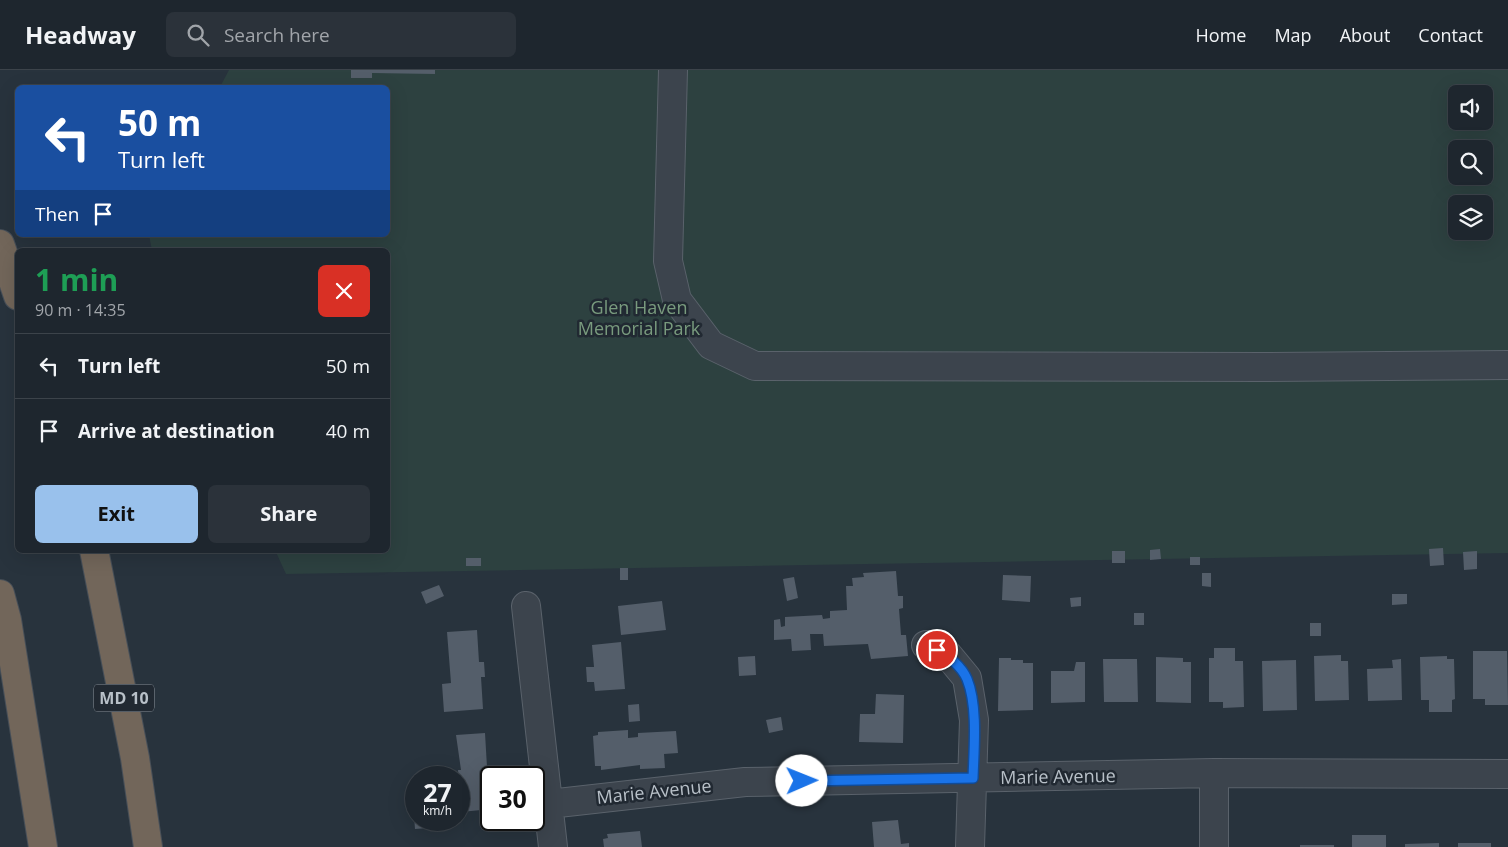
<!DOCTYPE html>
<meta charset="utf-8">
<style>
:root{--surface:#1e262e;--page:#2b323a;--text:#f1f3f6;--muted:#a1a5aa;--line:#3c434a;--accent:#99c1ec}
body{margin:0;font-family:"Open Sans",sans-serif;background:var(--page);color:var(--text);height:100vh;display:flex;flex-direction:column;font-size:19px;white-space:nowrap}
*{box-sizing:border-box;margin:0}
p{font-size:16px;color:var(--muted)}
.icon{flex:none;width:28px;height:28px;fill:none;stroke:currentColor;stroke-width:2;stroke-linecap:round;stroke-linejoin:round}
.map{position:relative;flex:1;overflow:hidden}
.details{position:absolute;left:15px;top:178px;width:375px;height:305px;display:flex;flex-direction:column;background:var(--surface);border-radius:8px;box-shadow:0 5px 20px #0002,0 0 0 1px var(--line)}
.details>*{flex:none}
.banner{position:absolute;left:15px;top:15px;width:375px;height:152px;border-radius:8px;box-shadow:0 5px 20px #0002,0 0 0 1px var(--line);background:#1a4fa0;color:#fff;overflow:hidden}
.controls{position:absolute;left:1448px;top:15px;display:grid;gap:10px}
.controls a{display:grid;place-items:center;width:45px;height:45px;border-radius:8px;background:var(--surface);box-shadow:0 5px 20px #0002,0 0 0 1px var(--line);font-size:25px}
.speed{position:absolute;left:405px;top:696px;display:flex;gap:10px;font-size:25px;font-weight:700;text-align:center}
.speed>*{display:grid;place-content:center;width:65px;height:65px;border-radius:50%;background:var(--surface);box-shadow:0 5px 20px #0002,0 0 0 1px var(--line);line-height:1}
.speed small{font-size:12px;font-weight:400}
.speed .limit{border:2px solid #111;border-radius:8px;background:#fff;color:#111}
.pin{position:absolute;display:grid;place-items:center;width:42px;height:42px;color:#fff;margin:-21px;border:2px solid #fff;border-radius:50%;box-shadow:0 1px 5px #0007}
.me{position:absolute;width:55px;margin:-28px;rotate:89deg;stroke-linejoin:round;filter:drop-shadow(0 0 4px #0008)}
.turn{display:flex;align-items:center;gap:18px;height:105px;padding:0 20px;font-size:22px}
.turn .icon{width:65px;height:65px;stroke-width:2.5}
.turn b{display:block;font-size:35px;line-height:42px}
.then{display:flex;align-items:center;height:48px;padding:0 20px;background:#0003;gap:10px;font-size:19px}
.round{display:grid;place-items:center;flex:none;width:52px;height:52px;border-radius:8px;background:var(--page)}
.head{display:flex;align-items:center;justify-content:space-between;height:85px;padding:0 20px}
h1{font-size:30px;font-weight:700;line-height:38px;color:#1e9e55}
.button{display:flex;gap:10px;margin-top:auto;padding:10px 20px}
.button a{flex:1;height:58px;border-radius:8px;background:var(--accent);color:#111;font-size:20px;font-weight:700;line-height:58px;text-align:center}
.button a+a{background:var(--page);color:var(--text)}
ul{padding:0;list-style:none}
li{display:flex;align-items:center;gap:15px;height:65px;padding:0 20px;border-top:1px solid var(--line)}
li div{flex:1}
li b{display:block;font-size:19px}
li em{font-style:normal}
header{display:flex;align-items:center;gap:30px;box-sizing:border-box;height:70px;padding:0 25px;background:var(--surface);border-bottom:1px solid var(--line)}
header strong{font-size:24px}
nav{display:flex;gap:28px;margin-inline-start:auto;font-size:18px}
.search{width:350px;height:45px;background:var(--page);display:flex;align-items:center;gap:12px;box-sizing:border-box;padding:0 18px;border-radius:8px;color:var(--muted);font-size:19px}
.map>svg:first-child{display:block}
.green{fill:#2d4140;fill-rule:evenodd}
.building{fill:#545e6a}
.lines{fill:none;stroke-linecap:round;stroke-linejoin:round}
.minor-casing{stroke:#5a626b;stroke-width:30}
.highway-casing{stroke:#474f58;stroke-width:30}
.minor{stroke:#3c444d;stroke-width:28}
.highway{stroke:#72665a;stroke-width:28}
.route-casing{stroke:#114b97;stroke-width:12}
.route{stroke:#1a73e8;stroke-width:9}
.labels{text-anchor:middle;stroke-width:5;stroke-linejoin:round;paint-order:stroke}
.shield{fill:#212932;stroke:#8b939b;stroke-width:1}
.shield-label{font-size:16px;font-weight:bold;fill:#b8c0c8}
.park-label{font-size:18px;fill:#799b7e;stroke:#212932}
.street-label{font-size:18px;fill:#b8c0c8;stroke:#212932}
</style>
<header>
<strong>Headway</strong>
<div class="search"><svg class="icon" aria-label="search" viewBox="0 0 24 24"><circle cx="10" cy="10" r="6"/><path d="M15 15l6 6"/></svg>Search here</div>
<nav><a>Home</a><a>Map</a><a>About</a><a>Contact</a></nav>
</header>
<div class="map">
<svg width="1508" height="777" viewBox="0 0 1508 777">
<rect width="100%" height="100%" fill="#28333d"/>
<path class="green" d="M229,0H1508V483L286,504L275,480H388V180H152L149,165H388V18L220,17ZM1456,24H1484V51H1456ZM1456,79H1484V106H1456ZM1456,134H1484V161H1456Z"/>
<path class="building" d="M351,0H435V4L372,3V8H351Z
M1443,478L1444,495L1430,496L1429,479Z
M1160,479L1161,489L1150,490V480Z
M1112,481H1125V493H1112Z
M1477,481V499L1464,500L1463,482Z
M1190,487H1200V495H1190Z
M466,488H481V496H466Z
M620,498H628V510H620Z
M896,501L898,526H903V538L899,539L901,565H906L908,586L871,589L868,574L824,576L823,564H810L811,580L792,581L791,569L774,570V550L780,549L781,557L785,556V547L822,545L823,549L830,548V541L847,540L846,516H853L852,508L864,507L863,503Z
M1202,503H1211V517L1202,516Z
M1003,505L1031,506L1030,532L1002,530Z
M794,507L798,528L787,531L783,509Z
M439,515L444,526L426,534L421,522Z
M1392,524H1407V534L1392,535Z
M1081,527V536L1071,537L1070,528Z
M662,531L666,560L621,565L618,536Z
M1134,543H1144V555H1134Z
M1310,553H1321V566H1310Z
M477,560L479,592H484L485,607H481L483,639L444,642L442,614L451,613L447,562Z
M621,572L625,619L595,621L594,612H587L586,597H594L592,575Z
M1214,578H1235V591H1243L1244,637L1223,638V632H1209V588H1214Z
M1473,581H1507L1508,635H1485V629H1473Z
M1341,585V591H1348L1349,630L1315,631L1314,586Z
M755,586L756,605L739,606L738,587Z
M1447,586V589H1454L1455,629L1452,630V642H1429V630H1421L1420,587Z
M1156,587L1183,588V592H1191V633L1156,632Z
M999,588H1011V590H1023V593H1033V640L998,641Z
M1103,589H1137L1138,632H1104Z
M1401,589L1402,630L1368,631L1367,599L1393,598L1392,590Z
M1296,590L1297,640L1263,641L1262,591Z
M1076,592H1085V632L1051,633V601H1074Z
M876,624L904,625L903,673L859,672L860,644H875Z
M639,634L640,651L629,652L628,635Z
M781,647L783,660L769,663L766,650Z
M628,660V668L638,667V663L676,661L678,683L664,684L665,698L640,699V695L601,700V696H595L593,666L598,665V662Z
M485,663L487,697L490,696L491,713V739L461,742L458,700H461L456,665Z
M414,746H416V750H441V757L415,759Z
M898,750L901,774L909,773V777H874L872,752Z
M640,761L642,777H604L603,769L608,768L607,764Z
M1352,765H1386V777H1352Z
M1439,773V777H1405V774Z
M1458,773H1491V777H1458Z
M1300,775H1334V777H1300Z"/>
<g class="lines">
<defs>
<path id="minor" d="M673,0L668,191L677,230L711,275L755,296L1266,297L1508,295
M526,536L553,777
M926,575L948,585L967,608L974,650L970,777
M1214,703V777
M549,734L745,712L1214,703L1508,704"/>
<path id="highway" d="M0,174L18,226
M94,480L135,688L148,777
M0,524L7,550L43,777"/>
</defs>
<use href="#minor" class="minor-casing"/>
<use href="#highway" class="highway-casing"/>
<use href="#minor" class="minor"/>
<use href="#highway" class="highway"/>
</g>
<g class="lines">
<defs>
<path id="route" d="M802,711L973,708C974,679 978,636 967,609C962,597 948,585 937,580"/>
</defs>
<use href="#route" class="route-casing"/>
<use href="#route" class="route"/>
</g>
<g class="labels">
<rect class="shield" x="94" y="614.5" width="60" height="27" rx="4"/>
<g class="shield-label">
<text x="124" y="634">MD 10</text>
</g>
<g class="park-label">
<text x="639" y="244">Glen Haven<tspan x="639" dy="21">Memorial Park</tspan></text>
</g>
<g class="street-label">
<text transform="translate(1058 707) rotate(-1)" y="6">Marie Avenue</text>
<text transform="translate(654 722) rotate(-6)" y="6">Marie Avenue</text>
</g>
</g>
</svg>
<div class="controls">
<a><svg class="icon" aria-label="sound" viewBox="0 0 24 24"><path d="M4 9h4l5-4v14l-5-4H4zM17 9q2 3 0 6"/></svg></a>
<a><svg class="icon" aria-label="search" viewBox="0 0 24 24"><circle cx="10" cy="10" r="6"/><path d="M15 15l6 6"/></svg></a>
<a><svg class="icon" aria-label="layers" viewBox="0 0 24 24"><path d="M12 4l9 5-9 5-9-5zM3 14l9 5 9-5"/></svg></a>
</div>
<div class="speed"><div>27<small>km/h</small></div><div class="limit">30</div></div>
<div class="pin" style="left:937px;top:580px;background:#d93025"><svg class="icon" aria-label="arrive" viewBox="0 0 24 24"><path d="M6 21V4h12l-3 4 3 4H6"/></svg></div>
<svg class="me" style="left:802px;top:711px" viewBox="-20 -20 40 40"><circle r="19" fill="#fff"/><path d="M0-13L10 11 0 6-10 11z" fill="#1a73e8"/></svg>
<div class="banner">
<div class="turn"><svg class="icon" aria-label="left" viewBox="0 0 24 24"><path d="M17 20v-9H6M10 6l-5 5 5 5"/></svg><div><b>50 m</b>Turn left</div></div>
<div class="then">Then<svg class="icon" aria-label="arrive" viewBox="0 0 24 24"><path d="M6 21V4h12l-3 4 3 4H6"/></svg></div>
</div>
<section class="details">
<div class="head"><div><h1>1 min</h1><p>90 m · 14:35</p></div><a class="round" style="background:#d93025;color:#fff"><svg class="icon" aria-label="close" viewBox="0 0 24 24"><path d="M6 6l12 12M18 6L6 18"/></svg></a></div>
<ul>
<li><svg class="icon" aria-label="left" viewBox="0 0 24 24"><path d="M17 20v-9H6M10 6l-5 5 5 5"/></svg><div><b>Turn left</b></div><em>50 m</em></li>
<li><svg class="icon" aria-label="arrive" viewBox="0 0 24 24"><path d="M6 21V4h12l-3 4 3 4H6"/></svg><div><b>Arrive at destination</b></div><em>40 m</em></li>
</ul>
<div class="button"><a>Exit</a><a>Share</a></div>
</section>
</div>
